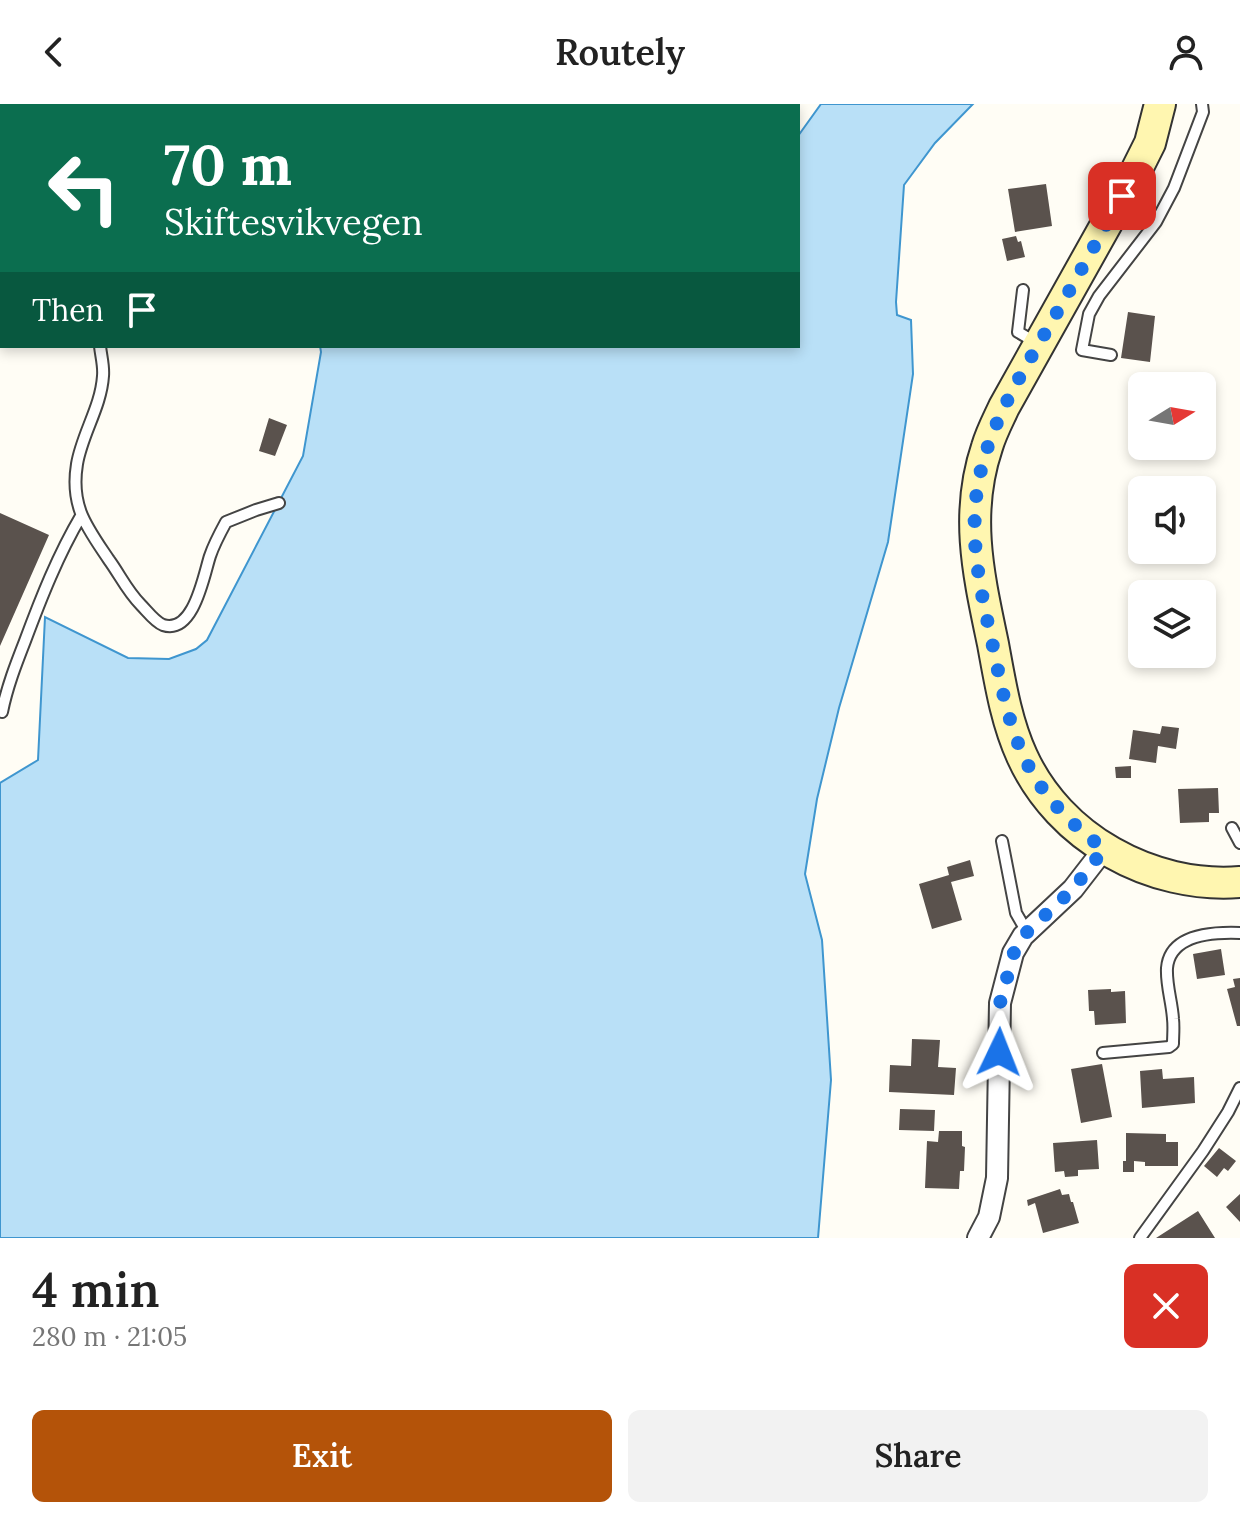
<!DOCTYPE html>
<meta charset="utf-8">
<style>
:root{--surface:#fff;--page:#f2f2f2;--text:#222;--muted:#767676;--accent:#b45309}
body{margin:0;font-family:Lora,serif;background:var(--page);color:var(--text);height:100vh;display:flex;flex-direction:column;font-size:30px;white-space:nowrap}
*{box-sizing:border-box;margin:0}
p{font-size:26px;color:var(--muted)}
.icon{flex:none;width:44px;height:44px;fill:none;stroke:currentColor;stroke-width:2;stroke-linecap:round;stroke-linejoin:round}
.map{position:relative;height:1134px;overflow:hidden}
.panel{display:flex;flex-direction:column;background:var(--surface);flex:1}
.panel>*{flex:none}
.top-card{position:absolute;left:0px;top:0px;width:800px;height:244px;box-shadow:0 4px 12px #0003;background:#0b6e4f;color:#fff;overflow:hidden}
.needle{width:52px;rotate:79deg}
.fabs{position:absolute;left:1128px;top:268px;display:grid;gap:16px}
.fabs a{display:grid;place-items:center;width:88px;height:88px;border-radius:12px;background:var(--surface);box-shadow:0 4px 12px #0003;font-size:40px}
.pin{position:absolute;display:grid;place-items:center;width:68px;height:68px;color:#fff;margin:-34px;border-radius:16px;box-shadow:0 4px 12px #0006}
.me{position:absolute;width:88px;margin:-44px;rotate:2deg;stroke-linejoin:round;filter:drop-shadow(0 0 6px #0008)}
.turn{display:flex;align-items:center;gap:28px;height:168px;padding:0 32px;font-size:36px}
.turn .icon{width:104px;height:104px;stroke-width:2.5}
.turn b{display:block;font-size:56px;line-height:68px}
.then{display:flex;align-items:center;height:76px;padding:0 32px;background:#0003;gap:16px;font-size:30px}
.round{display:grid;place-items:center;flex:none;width:84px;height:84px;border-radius:12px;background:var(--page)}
.summary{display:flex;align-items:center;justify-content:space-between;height:136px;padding:0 32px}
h1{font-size:48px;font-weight:600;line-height:60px}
.action{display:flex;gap:16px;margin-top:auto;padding:16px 32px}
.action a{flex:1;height:92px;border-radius:12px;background:var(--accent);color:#fff;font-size:32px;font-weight:600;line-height:92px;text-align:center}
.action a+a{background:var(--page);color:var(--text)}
header{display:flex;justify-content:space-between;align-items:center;height:104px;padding:0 32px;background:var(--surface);font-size:36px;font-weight:600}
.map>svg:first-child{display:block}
.water{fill:#b9e0f7;stroke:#3f96cf;stroke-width:2}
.building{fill:#5a524d}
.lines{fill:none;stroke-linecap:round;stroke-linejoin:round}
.service-casing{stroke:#444;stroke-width:14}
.minor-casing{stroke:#444;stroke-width:24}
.secondary-casing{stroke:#333;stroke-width:34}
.service{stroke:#fff;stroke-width:10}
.minor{stroke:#fff;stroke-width:20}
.secondary{stroke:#fff6b0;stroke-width:30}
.route{stroke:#1a73e8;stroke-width:14;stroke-dasharray:0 25.2}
</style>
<header><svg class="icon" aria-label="back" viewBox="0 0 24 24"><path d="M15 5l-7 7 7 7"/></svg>Routely<svg class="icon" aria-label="person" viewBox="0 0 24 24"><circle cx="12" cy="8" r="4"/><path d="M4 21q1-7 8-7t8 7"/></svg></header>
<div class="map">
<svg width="1240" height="1134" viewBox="0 0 1240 1134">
<rect width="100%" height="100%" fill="#fffdf5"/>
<path class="water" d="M821,0H973L935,39L904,81L896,198L897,211L911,216L913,270L888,438L839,604L817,695L805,770L822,836L831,976L818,1134H0V679L38,656L45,513L128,554L169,555L196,545L207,536L303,352L321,248L320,242H798V32Z"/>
<path class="building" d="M1046,80L1052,122L1015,128L1008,85Z
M1016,132L1018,138L1021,137L1025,153L1007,157L1002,135Z
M1128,208L1155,212L1150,258L1121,254Z
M269,314L287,321L275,352L259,347Z
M0,409L49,431L0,542Z
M1162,622L1179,624L1176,645L1158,642L1156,659L1129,655L1133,626L1160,630Z
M1131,662V674H1116L1115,663Z
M1218,684L1219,709H1209V718L1180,719L1178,685Z
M970,756L974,772L951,778L962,816L932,825L919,780L949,771L947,763Z
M1221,845L1225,871L1197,875L1193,850Z
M1240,874V922H1237L1227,885L1235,883L1233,875Z
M1111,885V888L1125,887L1126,919L1095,921L1094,907H1089L1088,886Z
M912,935L940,936L938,963L956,964L954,991L889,988L890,961L911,962Z
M1102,960L1112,1013L1081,1019L1071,965Z
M1162,965L1163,975L1194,973L1195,999L1142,1004L1140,967Z
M900,1005L935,1006L934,1027L899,1026Z
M939,1027H962V1042L965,1043L964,1067H960L959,1085L925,1084L927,1037L938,1038Z
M1126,1029L1166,1030V1038H1178V1062H1145V1058L1134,1057V1068H1123V1057H1126Z
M1097,1036L1099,1065L1078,1066V1072L1065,1073L1064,1067L1055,1068L1053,1039Z
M1219,1044L1236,1057L1228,1067L1224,1064L1217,1073L1204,1062Z
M1060,1085L1062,1091L1069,1090L1071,1098H1073L1079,1119L1043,1129L1035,1099L1028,1102L1027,1096Z
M1240,1090V1118L1226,1103Z
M1198,1107L1215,1134H1156Z"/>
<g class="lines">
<defs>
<path id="service" d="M414,2V0
M0,126H2
M1023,186L1018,228L1035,238
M0,188L2,189
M100,242C101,252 104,262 103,272C101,303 82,330 77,360C70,403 87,423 109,456C120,471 127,487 141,501C147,507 155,518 163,521C194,531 204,470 210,452C214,440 220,429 226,418L256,406L279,399
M1111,251L1082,246L1089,210L1099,192L1156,118L1174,84L1203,8L1202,0
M2,608C7,583 16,560 25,537C41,494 58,451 81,412
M1232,724L1240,739
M1002,737L1016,809L1027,828
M1103,949L1169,943L1173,940C1173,932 1174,923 1173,915C1172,898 1166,881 1167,864C1170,830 1214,828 1240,829
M1140,1134L1203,1047L1228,1008L1240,984"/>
<path id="minor" d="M978,1134L989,1113L997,1074L1000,899L1013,849L1023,832L1073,785L1104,745"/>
<path id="secondary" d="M1160,0L1150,39L1136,67L1004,303C998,316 991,329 987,343C964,411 979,473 993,540C1000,578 1006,617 1022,652C1059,734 1151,785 1240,778
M151,2L153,0
M0,56H2"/>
</defs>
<use href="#service" class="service-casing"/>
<use href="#minor" class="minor-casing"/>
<use href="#secondary" class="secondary-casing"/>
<use href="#service" class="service"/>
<use href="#minor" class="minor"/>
<use href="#secondary" class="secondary"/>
</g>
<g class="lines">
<path class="route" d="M999,948L1000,899L1015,845L1023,832L1073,785L1104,745C1030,689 1014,645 996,557C986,508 972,458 975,408C978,337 1017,278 1051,219C1075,177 1099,134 1122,92"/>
</g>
</svg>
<div class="fabs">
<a><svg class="needle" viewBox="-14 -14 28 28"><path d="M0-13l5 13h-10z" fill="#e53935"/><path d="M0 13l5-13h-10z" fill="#767676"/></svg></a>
<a><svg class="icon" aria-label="sound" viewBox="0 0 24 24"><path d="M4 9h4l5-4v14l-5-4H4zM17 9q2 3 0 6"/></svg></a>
<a><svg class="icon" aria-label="layers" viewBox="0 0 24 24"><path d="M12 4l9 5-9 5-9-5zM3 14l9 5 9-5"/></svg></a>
</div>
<div class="pin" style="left:1122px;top:92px;background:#d93025"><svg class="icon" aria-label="arrive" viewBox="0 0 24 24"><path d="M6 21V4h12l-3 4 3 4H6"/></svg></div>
<svg class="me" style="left:999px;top:948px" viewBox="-20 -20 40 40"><path d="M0-17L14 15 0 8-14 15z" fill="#1a73e8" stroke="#fff" stroke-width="4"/></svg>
<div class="top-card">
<div class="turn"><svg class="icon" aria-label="left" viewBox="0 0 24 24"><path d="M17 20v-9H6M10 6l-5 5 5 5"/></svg><div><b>70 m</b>Skiftesvikvegen</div></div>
<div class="then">Then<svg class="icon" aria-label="arrive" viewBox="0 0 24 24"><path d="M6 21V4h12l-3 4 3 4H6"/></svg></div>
</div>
</div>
<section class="panel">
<div class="summary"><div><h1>4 min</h1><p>280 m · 21:05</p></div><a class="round" style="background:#d93025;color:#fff"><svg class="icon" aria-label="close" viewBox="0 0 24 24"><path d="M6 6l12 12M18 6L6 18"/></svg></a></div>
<div class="action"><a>Exit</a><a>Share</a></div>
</section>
